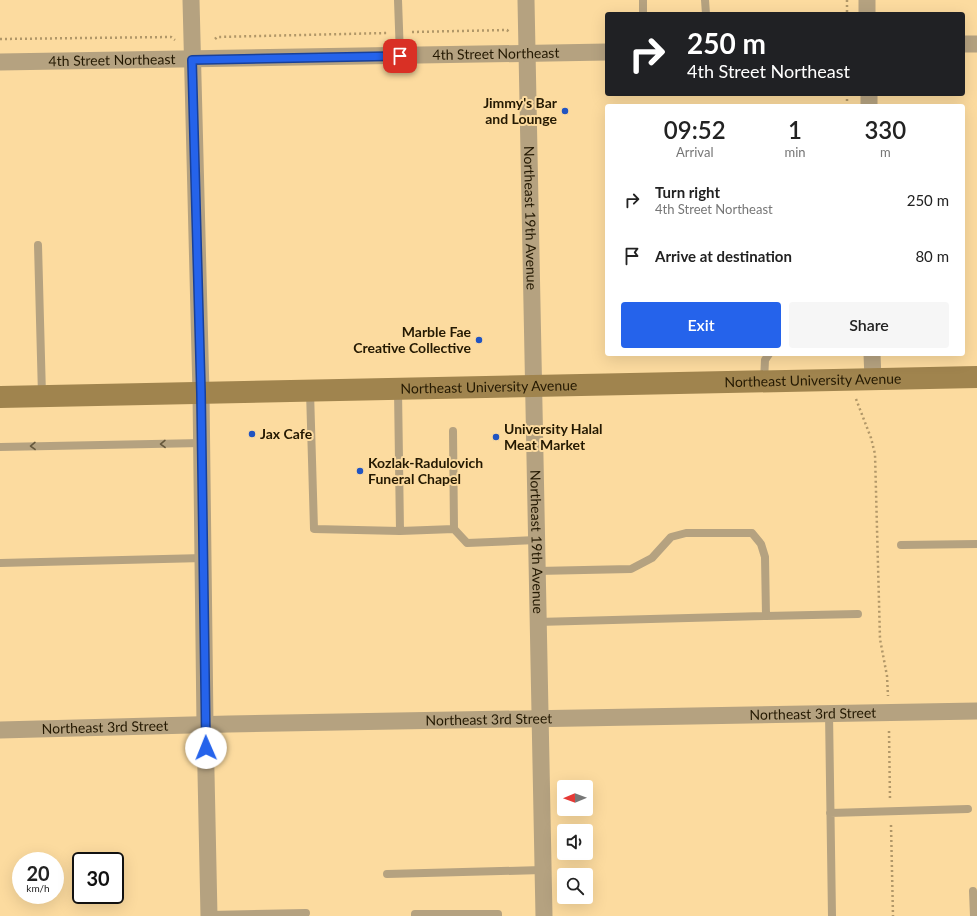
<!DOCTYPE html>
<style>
:root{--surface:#fff;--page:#f6f6f6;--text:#222;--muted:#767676;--accent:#2563eb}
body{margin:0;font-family:Lato,sans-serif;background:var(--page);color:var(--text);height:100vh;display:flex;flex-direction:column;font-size:15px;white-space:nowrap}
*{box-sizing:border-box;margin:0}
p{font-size:13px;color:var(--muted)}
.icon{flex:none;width:22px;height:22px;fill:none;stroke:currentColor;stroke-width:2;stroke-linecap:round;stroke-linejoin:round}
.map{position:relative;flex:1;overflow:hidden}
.sheet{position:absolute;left:605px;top:104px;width:360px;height:252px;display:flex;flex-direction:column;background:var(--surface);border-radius:4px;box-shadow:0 4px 16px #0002}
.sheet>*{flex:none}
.guide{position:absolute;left:605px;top:12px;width:360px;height:84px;border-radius:4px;box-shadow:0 4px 16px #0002;background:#202124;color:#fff;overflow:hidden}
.needle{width:26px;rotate:269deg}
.fabs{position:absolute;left:557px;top:780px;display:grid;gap:8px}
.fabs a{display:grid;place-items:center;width:36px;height:36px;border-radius:4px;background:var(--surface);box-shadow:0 4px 16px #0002;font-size:20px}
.speed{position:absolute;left:12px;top:852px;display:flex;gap:8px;font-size:20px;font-weight:700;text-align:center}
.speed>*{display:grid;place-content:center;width:52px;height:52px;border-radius:50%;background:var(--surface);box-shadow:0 4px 16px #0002;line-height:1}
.speed small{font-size:10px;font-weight:400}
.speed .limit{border:2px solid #111;border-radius:6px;background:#fff;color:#111}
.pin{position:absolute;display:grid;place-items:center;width:34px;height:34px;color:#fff;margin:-17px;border-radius:8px;box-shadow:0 2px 6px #0006}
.me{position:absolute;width:44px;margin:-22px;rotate:359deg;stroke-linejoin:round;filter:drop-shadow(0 0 3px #0008)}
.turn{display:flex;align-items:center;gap:14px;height:84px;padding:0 16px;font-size:18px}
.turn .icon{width:52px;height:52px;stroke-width:2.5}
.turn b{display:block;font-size:28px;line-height:34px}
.eta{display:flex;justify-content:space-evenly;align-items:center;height:68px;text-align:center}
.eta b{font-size:24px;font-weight:600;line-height:28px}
.action{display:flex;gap:8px;margin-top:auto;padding:8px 16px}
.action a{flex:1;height:46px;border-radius:4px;background:var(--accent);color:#fff;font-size:16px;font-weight:600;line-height:46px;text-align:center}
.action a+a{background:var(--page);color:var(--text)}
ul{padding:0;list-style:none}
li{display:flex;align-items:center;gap:12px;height:56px;padding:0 16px}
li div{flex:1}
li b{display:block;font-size:15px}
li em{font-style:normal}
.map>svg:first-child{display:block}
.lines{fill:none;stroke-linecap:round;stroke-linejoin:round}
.path{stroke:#b19768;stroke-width:2.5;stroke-dasharray:2 3;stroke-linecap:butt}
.service{stroke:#b5a280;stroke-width:8}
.minor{stroke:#b5a280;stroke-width:17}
.secondary{stroke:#a0844e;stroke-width:22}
.oneway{stroke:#65573b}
.route-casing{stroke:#184099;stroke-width:10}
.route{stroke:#2563eb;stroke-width:7}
.poi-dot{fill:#2154c1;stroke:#fcdb9f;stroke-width:1.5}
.labels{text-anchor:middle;stroke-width:4;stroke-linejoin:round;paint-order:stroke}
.street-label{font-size:14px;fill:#241902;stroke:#fcdb9f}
.poi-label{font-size:14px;font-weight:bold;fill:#241902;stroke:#fcdb9f;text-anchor:start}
</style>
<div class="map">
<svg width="977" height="916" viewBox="0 0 977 916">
<rect width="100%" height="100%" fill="#fcdb9f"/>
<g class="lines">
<path class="path" d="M847,0V14
M412,32L507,30L509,32
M0,39L171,37L175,40
M215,39L217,37L387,33
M847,94V106
M856,399L871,438L875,454L880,639L887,676L888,696
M889,731L890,800
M891,825L893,916"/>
<path class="service" d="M398,0L400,56
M643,0V14
M705,0L706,14
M38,245L42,395
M764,381L765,360L769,354
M398,390L400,531L454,529L453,431
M310,391L314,529L400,531
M0,447L202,443
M454,529L467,543L536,540
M901,545L977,544
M0,563L204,558
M537,571L631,569L652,558L671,537L686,533H752L761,544L765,557L766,616L858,614
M537,622L766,616
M829,713L832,916
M830,813L968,809
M387,874L542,870
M973,891L974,916
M209,915L306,913
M415,916V914H498V916"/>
<g class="minor">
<path d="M191,0L201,393L205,725L209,916"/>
<path id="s1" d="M526,0L544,916"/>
<path d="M867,0V14"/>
<path d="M963,44H977"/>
<path id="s2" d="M0,62L607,52"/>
<path d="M869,94V106"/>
<path d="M872,354L873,379"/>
<path id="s3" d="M0,730L229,724L977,711"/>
</g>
<path class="secondary" id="s4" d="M0,397L977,377"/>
</g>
<defs><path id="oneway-chevron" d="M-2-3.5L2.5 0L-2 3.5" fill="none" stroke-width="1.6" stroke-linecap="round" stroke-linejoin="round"/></defs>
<g class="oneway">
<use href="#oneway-chevron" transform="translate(163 444) rotate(179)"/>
<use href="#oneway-chevron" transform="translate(33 446) rotate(179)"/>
</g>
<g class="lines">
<defs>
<path id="route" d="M206,748L201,393L192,60L400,56"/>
</defs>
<use href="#route" class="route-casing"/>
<use href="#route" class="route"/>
</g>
<g class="poi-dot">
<circle cx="565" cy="111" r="4"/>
<circle cx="479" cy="340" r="4"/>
<circle cx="252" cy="434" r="4"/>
<circle cx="496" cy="437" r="4"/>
<circle cx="360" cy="471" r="4"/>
</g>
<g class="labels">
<g class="street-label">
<text dy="5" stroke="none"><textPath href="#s2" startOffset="496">4th Street Northeast</textPath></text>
<text dy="5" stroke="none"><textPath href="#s2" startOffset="112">4th Street Northeast</textPath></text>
<text dy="5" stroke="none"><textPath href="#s1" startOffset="218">Northeast 19th Avenue</textPath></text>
<text dy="5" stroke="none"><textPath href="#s4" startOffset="813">Northeast University Avenue</textPath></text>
<text dy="5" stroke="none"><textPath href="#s4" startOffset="489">Northeast University Avenue</textPath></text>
<text dy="5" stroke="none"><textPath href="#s1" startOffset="542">Northeast 19th Avenue</textPath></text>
<text dy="5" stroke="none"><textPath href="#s3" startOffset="813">Northeast 3rd Street</textPath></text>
<text dy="5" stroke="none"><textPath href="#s3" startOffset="489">Northeast 3rd Street</textPath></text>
<text dy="5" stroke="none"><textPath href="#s3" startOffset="105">Northeast 3rd Street</textPath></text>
</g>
<g class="poi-label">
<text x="557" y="108" text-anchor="end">Jimmy's Bar<tspan x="557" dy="16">and Lounge</tspan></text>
<text x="471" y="337" text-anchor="end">Marble Fae<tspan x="471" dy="16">Creative Collective</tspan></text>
<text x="504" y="434">University Halal<tspan x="504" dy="16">Meat Market</tspan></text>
<text x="260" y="439">Jax Cafe</text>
<text x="368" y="468">Kozlak-Radulovich<tspan x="368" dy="16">Funeral Chapel</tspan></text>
</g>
</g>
</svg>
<div class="fabs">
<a><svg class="needle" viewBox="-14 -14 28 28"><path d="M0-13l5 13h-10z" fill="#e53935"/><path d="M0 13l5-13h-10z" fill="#767676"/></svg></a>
<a><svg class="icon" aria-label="sound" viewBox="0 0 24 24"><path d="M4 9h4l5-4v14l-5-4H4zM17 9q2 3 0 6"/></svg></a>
<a><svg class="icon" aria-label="search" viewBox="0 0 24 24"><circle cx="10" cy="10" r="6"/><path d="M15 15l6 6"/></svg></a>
</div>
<div class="speed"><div>20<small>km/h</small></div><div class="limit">30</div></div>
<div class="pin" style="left:400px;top:56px;background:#d93025"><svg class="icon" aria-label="arrive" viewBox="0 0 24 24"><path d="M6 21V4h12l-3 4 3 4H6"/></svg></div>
<svg class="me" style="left:206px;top:748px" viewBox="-20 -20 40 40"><circle r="19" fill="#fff"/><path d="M0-13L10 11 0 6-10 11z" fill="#2563eb"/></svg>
<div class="guide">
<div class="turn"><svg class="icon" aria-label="right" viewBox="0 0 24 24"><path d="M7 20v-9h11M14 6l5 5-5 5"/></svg><div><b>250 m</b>4th Street Northeast</div></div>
</div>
<section class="sheet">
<div class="eta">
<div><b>09:52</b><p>Arrival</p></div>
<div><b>1</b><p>min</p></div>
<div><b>330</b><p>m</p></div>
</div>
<ul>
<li><svg class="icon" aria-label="right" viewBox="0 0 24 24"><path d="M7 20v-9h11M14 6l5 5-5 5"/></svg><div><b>Turn right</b><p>4th Street Northeast</p></div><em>250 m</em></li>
<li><svg class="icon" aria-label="arrive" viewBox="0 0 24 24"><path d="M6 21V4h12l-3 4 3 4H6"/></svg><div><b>Arrive at destination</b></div><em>80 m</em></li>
</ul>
<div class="action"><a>Exit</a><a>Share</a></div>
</section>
</div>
